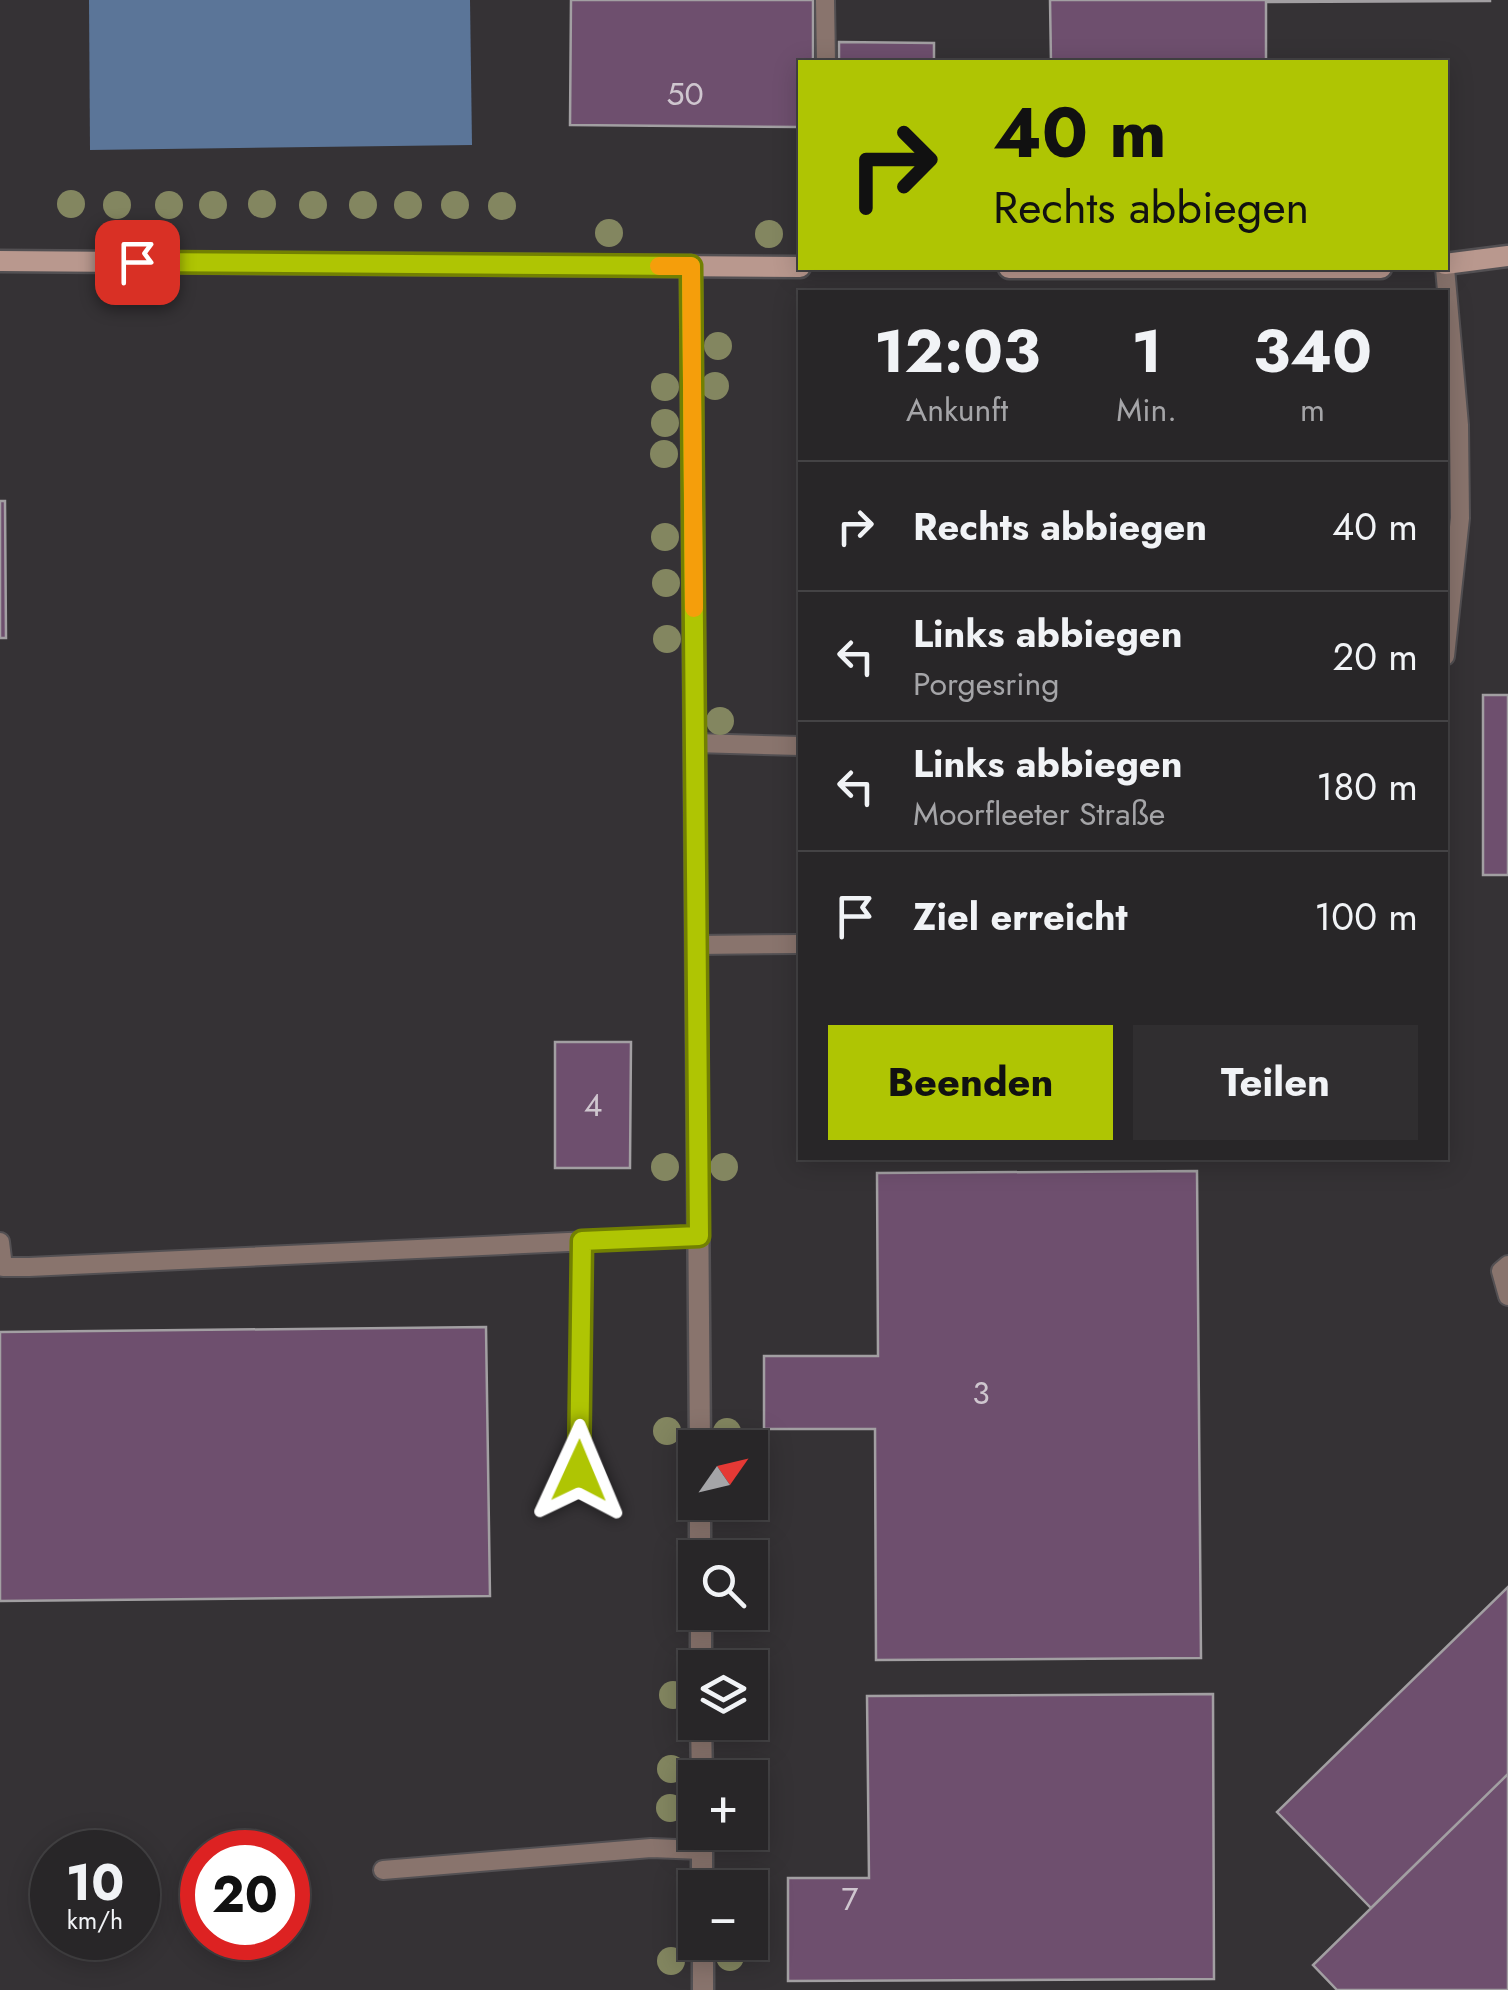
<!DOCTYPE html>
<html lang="de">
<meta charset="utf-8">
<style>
:root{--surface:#282628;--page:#302e30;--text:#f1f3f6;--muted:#a5a5a8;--line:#444345;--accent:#afc503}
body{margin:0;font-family:Jost,sans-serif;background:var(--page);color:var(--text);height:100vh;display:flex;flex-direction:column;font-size:38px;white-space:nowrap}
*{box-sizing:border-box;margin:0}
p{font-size:32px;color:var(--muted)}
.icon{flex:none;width:55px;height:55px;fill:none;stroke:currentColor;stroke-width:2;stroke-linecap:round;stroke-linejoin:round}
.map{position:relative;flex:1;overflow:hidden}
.drawer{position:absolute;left:798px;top:290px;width:650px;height:870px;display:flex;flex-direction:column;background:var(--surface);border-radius:0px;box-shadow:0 5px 25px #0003,0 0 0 2px var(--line)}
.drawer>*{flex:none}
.banner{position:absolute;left:798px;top:60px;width:650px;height:210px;border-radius:0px;box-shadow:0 5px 25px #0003,0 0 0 2px var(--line);background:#afc503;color:#111;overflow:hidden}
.needle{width:65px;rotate:56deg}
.buttons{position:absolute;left:678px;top:1430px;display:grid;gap:20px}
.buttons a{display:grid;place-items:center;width:90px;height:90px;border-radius:0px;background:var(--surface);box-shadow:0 5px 25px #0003,0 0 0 2px var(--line);font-size:50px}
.speed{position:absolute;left:30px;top:1830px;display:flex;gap:20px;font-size:50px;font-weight:700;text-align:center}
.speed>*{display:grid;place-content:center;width:130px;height:130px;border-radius:50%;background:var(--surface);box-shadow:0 5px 25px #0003,0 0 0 2px var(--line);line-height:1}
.speed small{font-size:25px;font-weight:400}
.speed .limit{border:15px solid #d22;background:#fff;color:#111}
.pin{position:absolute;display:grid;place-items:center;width:85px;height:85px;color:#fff;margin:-42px;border-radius:20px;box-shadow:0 5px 15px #0006}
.me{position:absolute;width:110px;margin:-55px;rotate:1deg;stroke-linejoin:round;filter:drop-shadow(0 0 8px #0008)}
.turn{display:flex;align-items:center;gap:35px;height:210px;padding:0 30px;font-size:45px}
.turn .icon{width:130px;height:130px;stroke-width:2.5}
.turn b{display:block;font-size:70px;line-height:85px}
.eta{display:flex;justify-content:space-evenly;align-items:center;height:170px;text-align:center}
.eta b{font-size:60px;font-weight:700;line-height:70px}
.action{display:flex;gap:20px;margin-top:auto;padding:20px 30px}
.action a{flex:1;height:115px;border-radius:0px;background:var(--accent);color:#111;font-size:40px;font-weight:700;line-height:115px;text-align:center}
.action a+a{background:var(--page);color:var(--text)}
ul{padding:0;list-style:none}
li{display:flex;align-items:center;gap:30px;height:130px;padding:0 30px;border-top:2px solid var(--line)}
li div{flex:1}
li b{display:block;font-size:38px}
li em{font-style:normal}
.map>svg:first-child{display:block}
.water{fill:#5b7598}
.building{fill:#6e4f6e;stroke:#a29fa2;stroke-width:2.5}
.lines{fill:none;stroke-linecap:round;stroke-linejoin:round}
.lane-casing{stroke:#535053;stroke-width:22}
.street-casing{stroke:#535053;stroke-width:25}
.secondary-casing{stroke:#535053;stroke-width:25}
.lane{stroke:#89746d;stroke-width:18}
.street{stroke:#89746d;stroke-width:20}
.secondary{stroke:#b9988e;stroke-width:20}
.tree{fill:#838660}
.route-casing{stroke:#728002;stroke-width:25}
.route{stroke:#afc503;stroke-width:18}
.slow{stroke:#f59e0b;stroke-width:18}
.labels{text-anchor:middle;stroke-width:10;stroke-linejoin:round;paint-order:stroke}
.number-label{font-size:32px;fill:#cfc6cf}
</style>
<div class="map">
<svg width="1508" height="1990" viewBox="0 0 1508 1990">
<rect width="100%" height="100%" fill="#353235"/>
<path class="water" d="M89,0H470L472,145L90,150Z"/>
<path class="building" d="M571,0H813V62H800V127L570,125Z
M1050,0H1266V62H1051Z
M1266,0H1490V1L1266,2Z
M839,42L934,43V62H839Z
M0,501H5L6,638H0Z
M1483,695H1508V875H1483Z
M555,1042H631L630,1168H555Z
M1197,1171L1201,1658L876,1660L875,1429H764V1356H878L877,1173Z
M486,1327L490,1596L0,1601V1332Z
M1508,1587V1774L1371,1908L1277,1812Z
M1213,1694L1214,1979L788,1981V1878H869L867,1696Z
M1508,1774V1990H1337L1313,1965Z"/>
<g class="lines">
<defs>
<path id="lane" d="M825,0L826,62
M1445,268L1459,425L1460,518L1445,656
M695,743L800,746
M696,945L800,944
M0,1242L3,1267H29L699,1236
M1508,1265L1501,1271L1508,1296
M579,1471L582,1241
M383,1870L651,1848L702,1850"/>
<path id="street" d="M691,266L700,1448
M700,1502V1558
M701,1612V1668
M701,1722L702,1778
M702,1832V1888
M703,1942V1990"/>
<path id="secondary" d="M0,261L800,267
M1445,264L1508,256
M1009,268H1381"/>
</defs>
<use href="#lane" class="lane-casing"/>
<use href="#street" class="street-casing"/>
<use href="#secondary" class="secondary-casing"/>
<use href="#lane" class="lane"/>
<use href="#street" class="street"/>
<use href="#secondary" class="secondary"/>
</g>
<g class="tree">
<circle cx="71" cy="204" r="14"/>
<circle cx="262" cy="204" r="14"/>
<circle cx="117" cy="205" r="14"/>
<circle cx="169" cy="205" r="14"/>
<circle cx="213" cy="205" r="14"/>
<circle cx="313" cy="205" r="14"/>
<circle cx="363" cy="205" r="14"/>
<circle cx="408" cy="205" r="14"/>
<circle cx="455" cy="205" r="14"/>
<circle cx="502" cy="206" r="14"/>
<circle cx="609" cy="233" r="14"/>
<circle cx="769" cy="234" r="14"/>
<circle cx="718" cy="346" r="14"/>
<circle cx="715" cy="386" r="14"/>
<circle cx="665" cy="387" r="14"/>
<circle cx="665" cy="423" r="14"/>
<circle cx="664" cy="454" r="14"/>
<circle cx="665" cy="537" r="14"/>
<circle cx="666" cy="583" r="14"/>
<circle cx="667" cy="639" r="14"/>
<circle cx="720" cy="721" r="14"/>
<circle cx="665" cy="1167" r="14"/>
<circle cx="724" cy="1167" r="14"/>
<circle cx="667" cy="1431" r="14"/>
<circle cx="727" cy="1432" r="14"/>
<circle cx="673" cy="1695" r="14"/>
<circle cx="671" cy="1769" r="14"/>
<circle cx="670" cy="1808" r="14"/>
<circle cx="730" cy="1957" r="14"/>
<circle cx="671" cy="1961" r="14"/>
</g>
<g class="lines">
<defs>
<path id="route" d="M137,262L691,266L699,1236L582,1241L579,1471"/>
</defs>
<use href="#route" class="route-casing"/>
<use href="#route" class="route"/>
<path class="slow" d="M659,266H691L694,608"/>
</g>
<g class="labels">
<g class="number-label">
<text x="685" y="105">50</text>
<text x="593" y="1116">4</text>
<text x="981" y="1404">3</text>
<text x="850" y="1910">7</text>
</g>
</g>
</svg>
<div class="buttons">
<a><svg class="needle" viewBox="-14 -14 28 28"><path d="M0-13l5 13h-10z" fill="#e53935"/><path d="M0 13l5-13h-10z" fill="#a5a5a8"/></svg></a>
<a><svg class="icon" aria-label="search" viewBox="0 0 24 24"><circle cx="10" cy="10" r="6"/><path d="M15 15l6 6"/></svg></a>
<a><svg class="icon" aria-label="layers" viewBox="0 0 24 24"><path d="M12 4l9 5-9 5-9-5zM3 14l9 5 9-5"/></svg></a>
<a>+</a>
<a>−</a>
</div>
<div class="speed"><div>10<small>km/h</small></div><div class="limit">20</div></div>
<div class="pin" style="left:137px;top:262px;background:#d93025"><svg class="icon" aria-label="arrive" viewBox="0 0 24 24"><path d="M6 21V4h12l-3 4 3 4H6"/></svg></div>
<svg class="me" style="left:579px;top:1471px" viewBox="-20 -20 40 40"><path d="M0-17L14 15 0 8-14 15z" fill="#afc503" stroke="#fff" stroke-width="4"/></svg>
<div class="banner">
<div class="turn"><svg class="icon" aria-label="right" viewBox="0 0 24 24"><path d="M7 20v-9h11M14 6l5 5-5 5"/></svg><div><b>40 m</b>Rechts abbiegen</div></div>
</div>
<section class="drawer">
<div class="eta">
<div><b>12:03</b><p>Ankunft</p></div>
<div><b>1</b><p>Min.</p></div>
<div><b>340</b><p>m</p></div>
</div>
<ul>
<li><svg class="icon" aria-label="right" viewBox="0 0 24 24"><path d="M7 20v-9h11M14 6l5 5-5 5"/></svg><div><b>Rechts abbiegen</b></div><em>40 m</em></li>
<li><svg class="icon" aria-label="left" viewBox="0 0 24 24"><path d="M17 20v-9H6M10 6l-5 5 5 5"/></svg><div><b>Links abbiegen</b><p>Porgesring</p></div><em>20 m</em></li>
<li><svg class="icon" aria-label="left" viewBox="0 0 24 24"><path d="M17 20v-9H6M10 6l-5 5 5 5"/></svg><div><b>Links abbiegen</b><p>Moorfleeter Straße</p></div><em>180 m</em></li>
<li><svg class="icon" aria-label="arrive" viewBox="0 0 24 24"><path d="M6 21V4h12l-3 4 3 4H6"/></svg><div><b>Ziel erreicht</b></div><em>100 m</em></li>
</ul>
<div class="action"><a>Beenden</a><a>Teilen</a></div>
</section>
</div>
